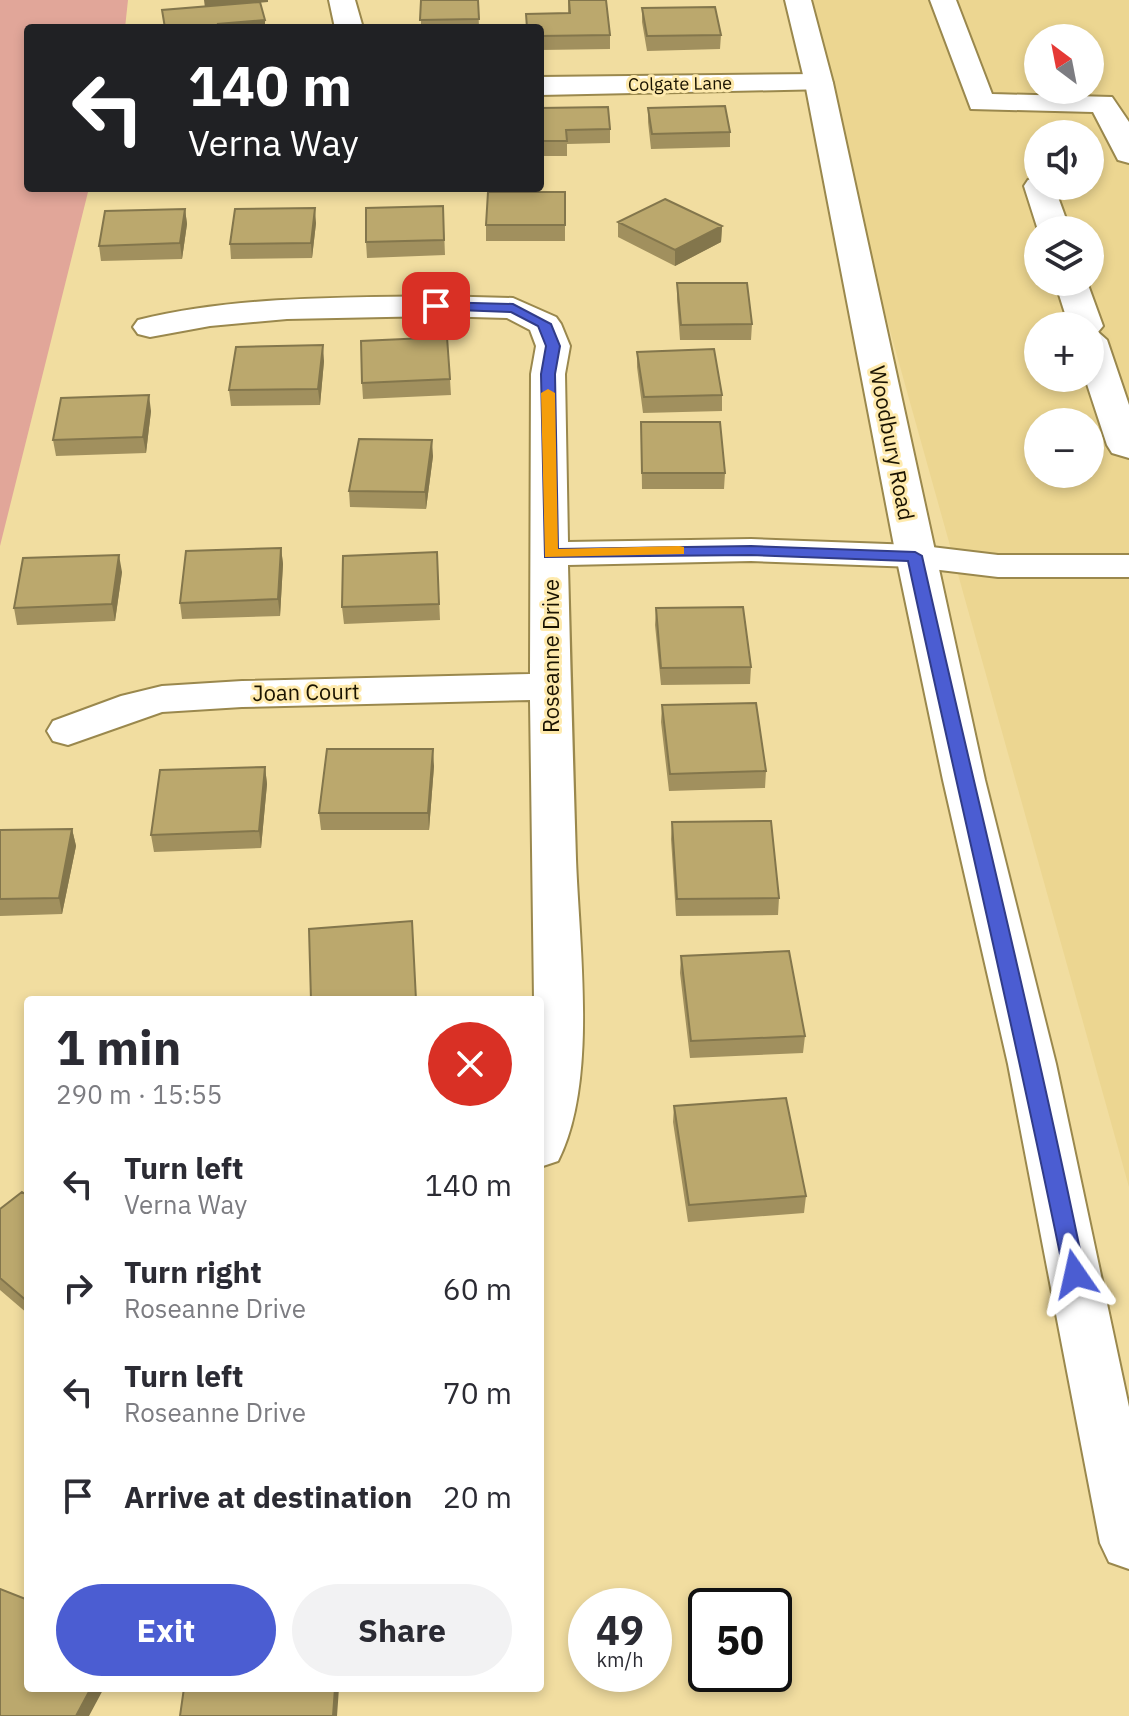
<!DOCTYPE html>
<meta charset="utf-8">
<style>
:root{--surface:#fff;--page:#f2f2f3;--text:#2b2b33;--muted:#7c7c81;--accent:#4b5dd2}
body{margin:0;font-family:"IBM Plex Sans",sans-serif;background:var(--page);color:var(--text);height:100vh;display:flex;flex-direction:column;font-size:30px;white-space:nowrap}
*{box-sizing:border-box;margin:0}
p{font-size:26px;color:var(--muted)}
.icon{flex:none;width:44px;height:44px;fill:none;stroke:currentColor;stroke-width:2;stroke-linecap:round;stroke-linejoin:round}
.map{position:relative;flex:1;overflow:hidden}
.side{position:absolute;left:24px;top:996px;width:520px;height:696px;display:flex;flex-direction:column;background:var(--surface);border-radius:8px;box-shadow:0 4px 12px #0003}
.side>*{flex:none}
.guide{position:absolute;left:24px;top:24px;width:520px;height:168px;border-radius:8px;box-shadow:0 4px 12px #0003;background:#202124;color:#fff;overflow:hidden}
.needle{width:52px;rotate:328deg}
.fabs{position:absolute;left:1024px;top:24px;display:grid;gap:16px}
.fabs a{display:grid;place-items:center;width:80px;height:80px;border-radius:50%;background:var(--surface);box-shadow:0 4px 12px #0003;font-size:40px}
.speed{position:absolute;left:568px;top:1588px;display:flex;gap:16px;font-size:40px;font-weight:700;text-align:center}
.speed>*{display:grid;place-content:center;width:104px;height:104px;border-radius:50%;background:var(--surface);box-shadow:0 4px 12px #0003;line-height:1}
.speed small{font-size:20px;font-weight:400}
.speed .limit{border:4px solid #111;border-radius:12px;background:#fff;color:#111}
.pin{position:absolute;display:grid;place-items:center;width:68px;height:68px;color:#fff;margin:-34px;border-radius:16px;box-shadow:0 4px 12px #0006}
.me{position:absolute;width:88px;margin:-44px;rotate:349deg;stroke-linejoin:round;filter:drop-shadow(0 0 6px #0008)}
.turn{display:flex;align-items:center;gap:28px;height:168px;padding:0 32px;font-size:36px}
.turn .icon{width:104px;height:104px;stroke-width:2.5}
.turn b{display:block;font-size:56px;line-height:68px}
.round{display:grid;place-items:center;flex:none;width:84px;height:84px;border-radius:42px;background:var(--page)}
.head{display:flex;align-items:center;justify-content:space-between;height:136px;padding:0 32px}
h1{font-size:48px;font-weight:800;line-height:60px}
.primary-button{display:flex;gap:16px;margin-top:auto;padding:16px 32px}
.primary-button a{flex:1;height:92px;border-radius:48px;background:var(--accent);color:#fff;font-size:32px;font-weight:800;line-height:92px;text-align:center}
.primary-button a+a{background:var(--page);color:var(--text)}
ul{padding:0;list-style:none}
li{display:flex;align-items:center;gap:24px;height:104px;padding:0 32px}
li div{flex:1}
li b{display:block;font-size:30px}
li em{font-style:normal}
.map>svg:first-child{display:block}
.built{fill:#ecd691;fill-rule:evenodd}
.green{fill:#e1a699}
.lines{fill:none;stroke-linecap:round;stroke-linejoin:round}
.minor-casing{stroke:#9a884d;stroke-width:4}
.major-casing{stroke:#9a884d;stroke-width:4}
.minor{fill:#fff;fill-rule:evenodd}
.major{fill:#fff;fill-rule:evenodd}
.wall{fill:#a1905e}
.shaded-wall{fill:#83764c}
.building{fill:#bba86d;stroke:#83764c;stroke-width:2}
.route{fill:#4b5dd2;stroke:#313c88;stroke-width:2}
.slow{fill:#f59e0b}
.labels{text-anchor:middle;stroke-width:6;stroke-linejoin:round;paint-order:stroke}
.far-street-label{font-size:18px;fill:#1a1300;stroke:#feeaad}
.street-label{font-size:22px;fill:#1a1300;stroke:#feeaad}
</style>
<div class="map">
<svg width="1129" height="1716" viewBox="0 0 1129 1716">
<rect width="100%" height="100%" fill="#f1dda0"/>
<path class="built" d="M804,0H1129V1187L846,173ZM1038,38H1090V90H1038ZM1038,134H1090V186H1038ZM1038,230H1090V282H1038ZM1038,326H1090V378H1038ZM1038,422H1090V474H1038Z"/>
<path class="green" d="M0,0H128L125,28H28V188H89L0,546Z"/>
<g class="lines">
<defs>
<path id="minor" d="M329,0H355L363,28H335Z
M930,0H956L992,94L1112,97L1129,122V163L1118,160L1093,112L971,109Z
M819,74L829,77L833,83L829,89L540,95V77Z
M1038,177V186H1054L1070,230H1038L1024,186L1028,180Z
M1055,282H1087L1103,326L1098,332L1107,340L1129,405V458L1112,453L1107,445L1085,378H1090V326H1069Z
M436,296L513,298L556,317L561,324L570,346L565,374L568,542L751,539L915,545L998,555H1129V577H998L915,567L751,561L568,565C570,663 573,761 576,859C579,946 598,1083 558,1161L540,1167V1000H534L530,700L242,707L162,712L68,745L53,741L47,731L53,721L121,696L162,686L242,681L530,674L531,374L536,346L530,330L507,318L436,316L287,319L210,326L150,337L138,334L133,327L138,320C235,296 337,298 436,296Z"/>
<path id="major" d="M785,0H811L833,83L985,780L1056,1064L1129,1407V1569L1109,1562L1100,1543L1008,1064L943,780L896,556L805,83Z"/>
</defs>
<use href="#minor" class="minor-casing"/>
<use href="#major" class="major-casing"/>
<use href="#minor" class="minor"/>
<use href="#major" class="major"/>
</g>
<path class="wall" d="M421,0H478L479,28H421Z
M568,0H606L610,35V49L540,50V28H526V14L568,13Z
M642,8L721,35L720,49L647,51L642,22Z
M540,108L610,129V143L567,144V156H542L541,145H540Z
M648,108L730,132V147L651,149L648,122Z
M565,192V241H486V225Z
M443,206L445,255L367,258L366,242Z
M185,209L187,224L182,259L101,261L99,246Z
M618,222L722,226L721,242L675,266L618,237Z
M316,223L312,258L231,259L230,244Z
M677,283L752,324L751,340H680L677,299Z
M637,352L722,395V411L643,413L637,367Z
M324,361L320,405L231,406L229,390Z
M450,379L451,395L363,399L362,383Z
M151,411L146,453L56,456L53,440Z
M641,422L725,473L724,489H642Z
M433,456L426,509L350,507L349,491Z
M281,548L283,564L280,616L182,619L180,603Z
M437,552L440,620L344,624L342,607Z
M122,572L115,621L17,625L14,608Z
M656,608L751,667L750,684L661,685L655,625Z
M662,705L766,771L765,788L669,791L661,722Z
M434,766L429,830H321L319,813Z
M265,767L267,784L261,848L154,852L151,835Z
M672,822L779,898L778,915L676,916L671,839Z
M72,829L76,846L62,914L0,916V830Z
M681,956L805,1036L803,1053L690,1058L680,973Z
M674,1106L806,1196L804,1213L688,1222L673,1122Z
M28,1196V1314L0,1290V1209Z"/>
<path class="shaded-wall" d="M204,0H268V2L205,8Z
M265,20V28H219L218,24Z
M315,208L316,223L312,258L311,243Z
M185,209L187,224L182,259L180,243Z
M722,226L721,242L675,266V250Z
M323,345L324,361L320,405L318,389Z
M149,395L151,411L146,453L143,437Z
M432,440L433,456L426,509L425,492Z
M281,548L283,564L280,616L278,599Z
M119,555L122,572L115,621L112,604Z
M433,749L434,766L429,830L428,813Z
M265,767L267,784L261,848L259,831Z
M72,829L76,846L62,914L59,898Z
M91,1688H104L89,1716H76Z
M335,1688H339L337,1716H333Z"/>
<path class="building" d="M421,0H478L479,19L420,20Z
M569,0H606L610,35L540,36V28H527L526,14L570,13Z
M260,2L265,20L218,24L219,28H165L162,10Z
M715,7L721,35L647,36L642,8Z
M725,106L730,132L652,134L648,108Z
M608,107L610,129L566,130L567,141H542L541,130H540V108Z
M488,192H565V225H486Z
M665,199L722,226L675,250L618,222Z
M443,206L444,240L366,242V208Z
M315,208L311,243L230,244L235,209Z
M185,209L180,243L99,246L105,211Z
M677,283H747L752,324L681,325Z
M447,337L450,379L362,383L361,341Z
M323,345L318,389L229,390L236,347Z
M714,349L722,395L644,397L637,352Z
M149,395L143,437L53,440L61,398Z
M641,422H720L725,473H642Z
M359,439L432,440L425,492L349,491Z
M281,548L278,599L180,603L186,551Z
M437,552L439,604L342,607L343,556Z
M119,555L112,604L14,608L23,558Z
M743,607L751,667L661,668L656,608Z
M756,703L766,771L670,774L662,705Z
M327,749H433L428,813H319Z
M265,767L259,831L151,835L160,770Z
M771,821L779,898L677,899L672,822Z
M72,829L59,898L0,899V830Z
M412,921L416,1000H311L309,929Z
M789,951L805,1036L691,1041L681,956Z
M786,1098L806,1196L689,1205L674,1106Z
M22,1192L28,1196V1302L0,1278V1209Z
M0,1589L28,1600V1688H91L76,1716H0Z
M184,1688H335L333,1716H180Z"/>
<path class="route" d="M436,302L513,304L551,324L560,346L555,374L558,549L751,546L915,552L922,556C976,796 1036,1033 1085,1274L1082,1280L1075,1283L1067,1280L1064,1274C1016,1035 959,799 908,561L751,555L545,557L541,374L546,346L538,326L511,312L431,309L429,306Z"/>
<path class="slow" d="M548,389L555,393L558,549L679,546L684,547V554L545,557L541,393Z"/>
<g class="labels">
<g class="far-street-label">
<text transform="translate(680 84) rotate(-1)" y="6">Colgate Lane</text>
</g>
<g class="street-label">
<text transform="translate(892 443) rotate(79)" y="8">Woodbury Road</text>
<text transform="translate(551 656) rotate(-90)" y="8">Roseanne Drive</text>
<text transform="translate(306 692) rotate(-1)" y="8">Joan Court</text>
</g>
</g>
</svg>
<div class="fabs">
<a><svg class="needle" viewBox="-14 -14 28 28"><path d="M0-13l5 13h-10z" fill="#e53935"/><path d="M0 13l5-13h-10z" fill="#7c7c81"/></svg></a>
<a><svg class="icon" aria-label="sound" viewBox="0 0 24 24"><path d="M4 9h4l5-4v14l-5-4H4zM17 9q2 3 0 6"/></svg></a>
<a><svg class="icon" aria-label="layers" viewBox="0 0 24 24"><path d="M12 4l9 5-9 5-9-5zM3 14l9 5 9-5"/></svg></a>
<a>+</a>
<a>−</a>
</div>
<div class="speed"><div>49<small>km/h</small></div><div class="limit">50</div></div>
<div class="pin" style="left:436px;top:306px;background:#d93025"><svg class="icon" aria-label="arrive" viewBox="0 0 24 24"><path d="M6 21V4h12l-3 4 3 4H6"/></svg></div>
<svg class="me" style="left:1075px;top:1274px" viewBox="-20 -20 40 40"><path d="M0-17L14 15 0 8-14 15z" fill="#4b5dd2" stroke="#fff" stroke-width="4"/></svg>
<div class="guide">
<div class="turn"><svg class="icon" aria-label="left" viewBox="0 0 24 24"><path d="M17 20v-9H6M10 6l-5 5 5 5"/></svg><div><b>140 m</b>Verna Way</div></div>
</div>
<section class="side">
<div class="head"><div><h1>1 min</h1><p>290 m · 15:55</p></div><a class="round" style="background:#d93025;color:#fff"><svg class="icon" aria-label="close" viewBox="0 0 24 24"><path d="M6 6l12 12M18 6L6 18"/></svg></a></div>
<ul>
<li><svg class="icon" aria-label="left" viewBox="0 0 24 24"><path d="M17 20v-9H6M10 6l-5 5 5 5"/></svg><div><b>Turn left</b><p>Verna Way</p></div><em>140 m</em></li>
<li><svg class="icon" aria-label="right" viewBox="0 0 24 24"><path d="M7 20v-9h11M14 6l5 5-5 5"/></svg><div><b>Turn right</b><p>Roseanne Drive</p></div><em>60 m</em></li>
<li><svg class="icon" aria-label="left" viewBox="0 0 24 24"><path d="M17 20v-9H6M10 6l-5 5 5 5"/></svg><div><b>Turn left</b><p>Roseanne Drive</p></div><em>70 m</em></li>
<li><svg class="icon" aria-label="arrive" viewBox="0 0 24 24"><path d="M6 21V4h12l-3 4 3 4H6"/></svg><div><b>Arrive at destination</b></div><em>20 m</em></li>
</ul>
<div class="primary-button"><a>Exit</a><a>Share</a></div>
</section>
</div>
